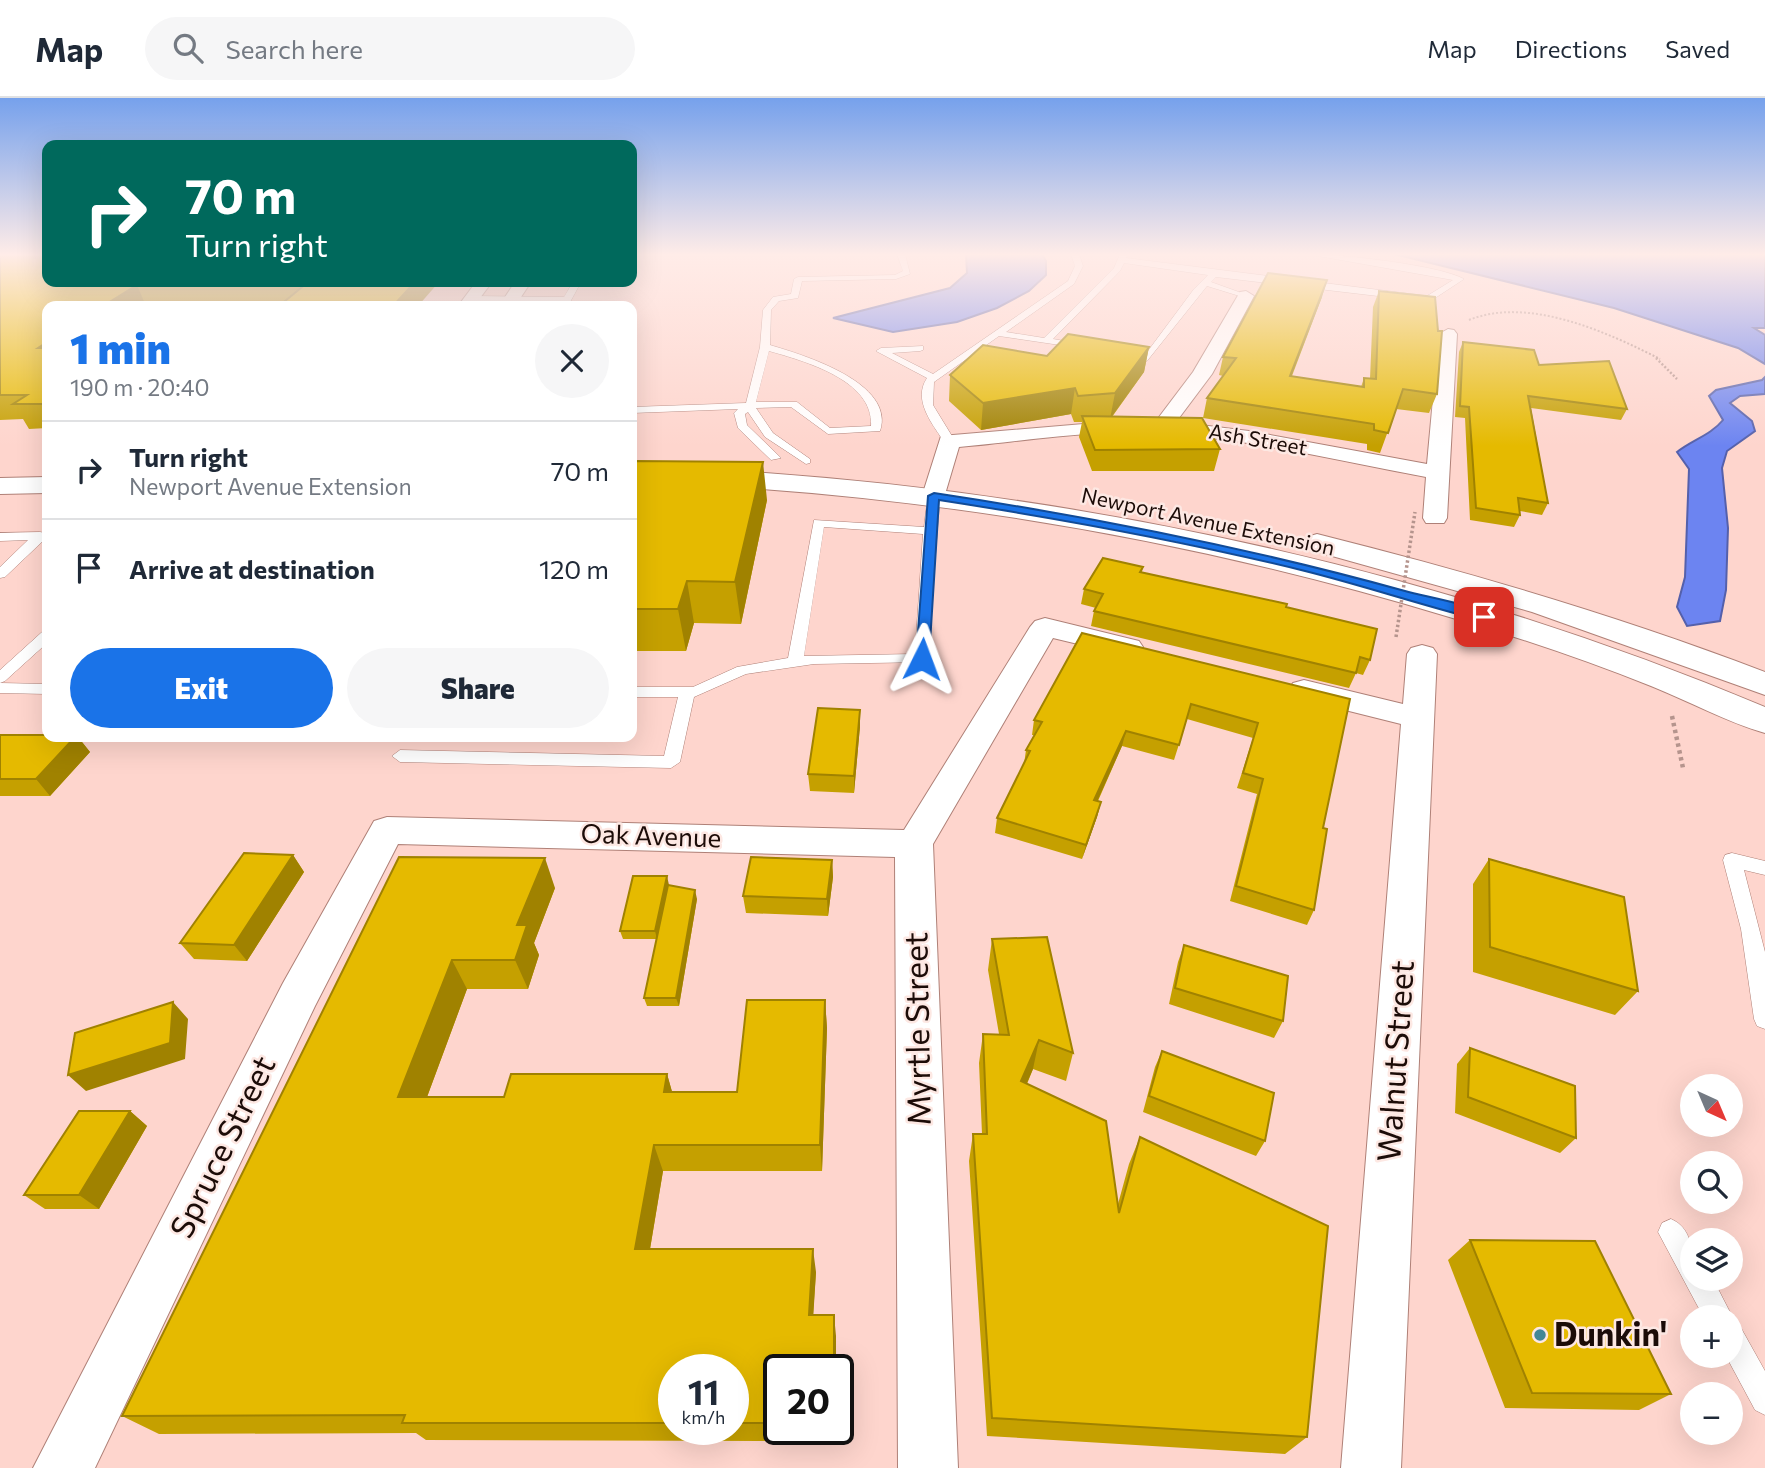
<!DOCTYPE html>
<meta charset="utf-8">
<style>
:root{--surface:#fff;--page:#f6f6f7;--text:#1f2937;--muted:#747a83;--line:#e0e1e3;--accent:#1a73e8}
body{margin:0;font-family:Commissioner,sans-serif;background:var(--page);color:var(--text);height:100vh;display:flex;flex-direction:column;font-size:26px;white-space:nowrap}
*{box-sizing:border-box;margin:0}
p{font-size:23px;color:var(--muted)}
.icon{flex:none;width:38px;height:38px;fill:none;stroke:currentColor;stroke-width:2;stroke-linecap:round;stroke-linejoin:round}
.map{position:relative;flex:1;overflow:hidden}
.side{position:absolute;left:42px;top:203px;width:595px;height:441px;display:flex;flex-direction:column;background:var(--surface);border-radius:14px;box-shadow:0 7px 28px #0002}
.side>*{flex:none}
.guide{position:absolute;left:42px;top:42px;width:595px;height:147px;border-radius:14px;box-shadow:0 7px 28px #0002;background:#00695c;color:#fff;overflow:hidden}
.needle{width:46px;rotate:136deg}
.fabs{position:absolute;left:1680px;top:976px;display:grid;gap:14px}
.fabs a{display:grid;place-items:center;width:63px;height:63px;border-radius:50%;background:var(--surface);box-shadow:0 7px 28px #0002;font-size:35px}
.speed{position:absolute;left:658px;top:1256px;display:flex;gap:14px;font-size:35px;font-weight:700;text-align:center}
.speed>*{display:grid;place-content:center;width:91px;height:91px;border-radius:50%;background:var(--surface);box-shadow:0 7px 28px #0002;line-height:1}
.speed small{font-size:18px;font-weight:400}
.speed .limit{border:4px solid #111;border-radius:10px;background:#fff;color:#111}
.pin{position:absolute;display:grid;place-items:center;width:60px;height:60px;color:#fff;margin:-30px;border-radius:14px;box-shadow:0 4px 10px #0006}
.me{position:absolute;width:77px;margin:-38px;rotate:3deg;stroke-linejoin:round;filter:drop-shadow(0 0 5px #0008)}
.turn{display:flex;align-items:center;gap:24px;height:147px;padding:0 28px;font-size:32px}
.turn .icon{width:91px;height:91px;stroke-width:2.5}
.turn b{display:block;font-size:49px;line-height:60px}
.round{display:grid;place-items:center;flex:none;width:74px;height:74px;border-radius:37px;background:var(--page)}
.headline{display:flex;align-items:center;justify-content:space-between;height:119px;padding:0 28px}
h1{font-size:42px;font-weight:800;line-height:52px;color:var(--accent)}
.button{display:flex;gap:14px;margin-top:auto;padding:14px 28px}
.button a{flex:1;height:80px;border-radius:42px;background:var(--accent);color:#fff;font-size:28px;font-weight:800;line-height:80px;text-align:center}
.button a+a{background:var(--page);color:var(--text)}
ul{padding:0;list-style:none}
li{display:flex;align-items:center;gap:21px;height:98px;padding:0 28px;border-top:2px solid var(--line)}
li div{flex:1}
li b{display:block;font-size:26px}
li em{font-style:normal}
header{display:flex;align-items:center;gap:42px;box-sizing:border-box;height:98px;padding:0 35px;background:var(--surface);border-bottom:2px solid var(--line)}
header strong{font-size:33px}
nav{display:flex;gap:38px;margin-inline-start:auto;font-size:24px}
.search{width:490px;height:63px;background:var(--page);display:flex;align-items:center;gap:18px;box-sizing:border-box;padding:0 24px;border-radius:38px;color:var(--muted);font-size:26px}
.map>svg:first-child{display:block}
.water{fill:#6c84f1;stroke:#5460ab;stroke-width:2}
.lines{fill:none;stroke-linecap:round;stroke-linejoin:round}
.lane-casing{stroke:#af8077;stroke-width:1}
.street-casing{stroke:#af8077;stroke-width:2}
.secondary-casing{stroke:#af8077;stroke-width:2}
.path-far2{stroke:#b5948d;stroke-width:2;stroke-dasharray:2 2;stroke-linecap:butt}
.path-far1{stroke:#b5948d;stroke-width:2.5;stroke-dasharray:2 2;stroke-linecap:butt}
.path{stroke:#b5948d;stroke-width:4.5;stroke-dasharray:3.5 3.5;stroke-linecap:butt}
.lane{fill:#fff;fill-rule:evenodd}
.street{fill:#fff;fill-rule:evenodd}
.secondary{fill:#fff;fill-rule:evenodd}
.path-bridge{stroke:#b5948d;stroke-width:3.5;stroke-dasharray:2.5 2.5;stroke-linecap:butt}
.wall{fill:#c5a000;fill-rule:evenodd}
.shaded-wall{fill:#a08200}
.building{fill:#e5ba00;stroke:#a08200;stroke-width:2}
.route{fill:#1a73e8;stroke:#114b97;stroke-width:2}
.poi-dot{fill:#438795;stroke:#fde8e3;stroke-width:2.5}
.labels{text-anchor:middle;stroke-width:5;stroke-linejoin:round;paint-order:stroke}
.far-street-label{font-size:21px;fill:#1c0c08;stroke:#fde8e3}
.street-label{font-size:26px;fill:#1c0c08;stroke:#fde8e3}
.near-street-label{font-size:32px;fill:#1c0c08;stroke:#fde8e3}
.near-poi-label{font-size:32px;font-weight:bold;fill:#1c0c08;stroke:#fde8e3;text-anchor:start}
</style>
<header>
<strong>Map</strong>
<div class="search"><svg class="icon" aria-label="search" viewBox="0 0 24 24"><circle cx="10" cy="10" r="6"/><path d="M15 15l6 6"/></svg>Search here</div>
<nav><a>Map</a><a>Directions</a><a>Saved</a></nav>
</header>
<div class="map">
<svg width="1765" height="1370" viewBox="0 0 1765 1370">
<rect width="100%" height="100%" fill="#fed5cd"/>
<path class="water" d="M966,156H1042L1046,163V177L1029,193L997,210L957,224L893,234L833,220L950,190L967,175Z
M1394,156H1765V230H1754L1765,237V266L1738,250L1614,210Z
M1765,279V296L1740,298L1730,305L1752,323L1755,333L1727,353L1722,370L1728,430L1726,492L1720,523L1687,528L1677,509L1685,479L1689,371L1677,354C1692,342 1711,337 1723,322L1709,298L1716,292L1762,282Z"/>
<g class="lines">
<defs>
<path id="lane" d="M897,156H905L910,176L896,181L802,183L798,200L779,203L771,212L770,247C804,257 896,285 880,333L828,336L791,309L756,310L773,335L810,361V365L806,366L765,339L748,314L745,316L747,327L781,360L771,362L738,330L734,315L738,311L632,315V309L746,305L760,249L763,212L773,199L791,196L794,181L798,179L895,177L903,173ZM769,253C804,263 874,282 871,328L830,330L797,304H756Z
M1071,156H1079L1083,168L1074,186L1006,234L1044,240L1114,170L1120,156H1128L1126,160L1427,198L1453,182L1307,156C1339,156 1439,167 1464,181L1429,204L1216,179L1211,184L1250,198L1246,200L1207,188L1147,263L1120,256L1125,253L1145,257L1194,191L1208,177L1124,165L1120,173L1053,241L1087,247V251L999,238L934,284L933,307L955,343L945,345C933,327 912,302 927,280L876,253L881,250L923,248V252L920,253L892,255L933,276L1068,183L1075,168Z
M573,184H581L568,208H560L562,204H471L467,201L471,198L564,199Z
M934,394L940,398L927,564L814,566L746,576L694,599L680,664L671,670L400,664L392,658L400,652L664,658L678,599H632V589H693L737,569L788,560L814,422L924,429L928,398ZM824,429L923,436L915,556L804,558Z
M40,434L45,435V441L5,479L0,480V469L28,442L0,443V435Z
M47,533V545L5,583L0,585V572L42,534Z
M0,585L47,586V596L0,595Z
M1732,755L1765,763V777L1744,772L1765,854V931L1757,928L1754,921L1741,831L1723,762L1725,757Z
M1671,1121C1695,1131 1692,1159 1692,1181H1713L1733,1220L1731,1225V1220H1704L1658,1134L1662,1125Z
M1731,1226L1741,1230L1765,1273V1317L1755,1312L1726,1258H1731Z"/>
<path id="street" d="M476,184H492L474,208H458Z
M515,184H531L515,208H499Z
M1246,193L1254,198L1212,276L1176,324L1249,333L1427,366L1439,236L1448,231L1454,232L1457,236L1447,420L1444,425H1426L1423,420L1426,379C1339,363 1250,341 1162,335C1095,331 1025,343 959,349L943,403H925L922,398L941,338L1119,323H1156L1193,274L1240,194Z
M1045,520L1139,543L1143,549L1139,555L1128,558L1053,540L933,746L958,1370H898L895,759L398,746L315,908L95,1370H33L283,885L374,723L387,719L904,732L1030,529L1035,523Z
M1422,547L1433,550L1437,556L1401,1370H1341L1401,626L1293,599L1288,592L1293,585L1304,582L1403,606L1407,556L1411,550Z"/>
<path id="secondary" d="M632,368C1018,381 1408,459 1765,609V635C1726,624 1689,603 1651,588C1584,561 1515,538 1446,518C1181,438 909,393 632,384Z
M47,379V395L0,396V380Z
M1317,436C1469,474 1619,518 1765,574V597L1532,514L1307,451L1303,445L1307,439Z"/>
</defs>
<use href="#lane" class="lane-casing"/>
<use href="#street" class="street-casing"/>
<use href="#secondary" class="secondary-casing"/>
<path class="path-far2" d="M1469,222C1528,198 1607,234 1660,261"/>
<path class="path-far1" d="M1656,260L1677,281"/>
<path class="path" d="M1672,618L1683,670"/>
<use href="#lane" class="lane"/>
<use href="#street" class="street"/>
<use href="#secondary" class="secondary"/>
<path class="path-bridge" d="M1396,539L1415,414"/>
</g>
<path class="wall" d="M0,156L439,184L283,205L47,208V330L29,331L23,321L0,322Z
M1379,193L1437,296L1429,315L1396,311L1380,355L1367,352V346L1203,320L1207,300L1223,278L1219,277L1223,259L1322,199L1292,278L1361,289L1364,280L1370,281L1373,209Z
M1463,244L1539,267L1627,311L1621,322L1531,310L1548,405L1542,417L1520,413V417L1514,429L1470,422L1465,320L1455,319L1459,254Z
M1149,249L1144,274L1112,319L1220,351L1214,373H1092L1079,339L1082,324H1074L1071,316L981,332L949,303L950,277L1047,258Z
M632,363L767,402L741,526L694,525L686,553H632Z
M1143,469L1142,474L1286,509L1370,562L1363,577L1356,575L1349,590L1091,528L1094,513L1096,510L1081,506L1084,491Z
M1082,535L1350,601L1323,730L1314,812L1307,827L1230,803L1257,696L1237,690L1253,640L1187,621L1174,662L1122,648L1098,703L1101,704L1097,719L1082,761L995,735L997,720L1024,666L1026,652L1034,637H1032L1034,622Z
M860,628L854,695L810,693L808,676Z
M0,637L78,639L90,654L50,698H0Z
M293,757L304,774L247,863L194,861L180,845Z
M399,759L555,790L534,845L539,857L528,891H467L427,999H504L667,976L672,994H737L825,902L827,930L822,1073H663L650,1151L816,1174L813,1217L836,1238V1272H779V1332H805V1343L426,1342L416,1335L159,1336L122,1318ZM674,1272H733V1332H674Z
M1489,761L1638,893L1615,917L1473,874V786Z
M832,762L833,779L828,818L746,815L743,798Z
M669,787L697,801L679,908H647L644,900L657,841H623L620,833Z
M992,841L1073,955L1066,983L1033,971L1027,986L1118,1106L1129,1066L1140,1039L1307,1339L1285,1356L987,1338L969,1063L973,1036H982L979,965L983,936H999L988,872Z
M1184,847L1283,923L1274,940L1169,906L1178,864Z
M1470,950L1576,1040L1560,1055L1455,1015L1457,966Z
M1162,953L1265,1043L1256,1058L1143,1014L1155,969Z
M130,1013L147,1028L99,1111H45L24,1097Z
M1470,1142L1671,1296L1639,1312L1505,1310L1448,1162Z"/>
<path class="shaded-wall" d="M1327,182L1322,199L1284,297L1290,278Z
M415,184H439L418,208H393Z
M137,187L146,208H103Z
M47,244V265L38,250Z
M1149,249L1144,274L1110,321L1115,295Z
M1075,290L1071,316L981,332L983,305Z
M763,364L767,402L741,526L735,484Z
M687,483L694,525L686,553L678,511Z
M860,612V628L854,695V678Z
M1126,633L1122,648L1091,717L1094,702Z
M75,639H78L90,654L50,698L36,681Z
M1101,704L1097,719L1082,761L1086,747Z
M293,757L304,774L247,863L234,847Z
M545,760L555,790L534,845L539,857L528,891L515,862L517,827Z
M832,762L833,779L828,818L827,801Z
M667,778L669,787L657,841L655,833Z
M695,792L697,801L679,908L676,900Z
M452,862L467,891L417,1026L398,999Z
M825,902L827,930L822,1073L820,1047Z
M173,904L188,921L185,961L86,993L68,977Z
M1039,942L1033,971L1015,1012L1021,983Z
M667,976L675,1004L664,994Z
M130,1013L147,1028L99,1111L79,1097Z
M654,1047L663,1073L646,1175L635,1151Z
M813,1151L816,1174L812,1238L809,1217Z
M834,1217L836,1238V1272L834,1258Z
M804,1258L807,1272H804Z
M802,1332H805V1343Z"/>
<path class="building" d="M0,156H47V184H415L393,208H279L308,184L137,187L103,208H47V244L38,250H47V306H13L27,297H0Z
M1268,175L1327,182L1290,278L1364,289V280L1376,281L1379,193L1435,199L1438,233H1442L1437,296L1403,291L1388,335L1374,332V326L1207,300L1236,260L1223,259Z
M1068,236L1149,249L1115,295L1078,298L1075,290L983,305L950,277L983,247L1047,258Z
M1463,244L1534,252L1539,267L1609,263L1627,311L1528,298L1548,405L1518,400L1520,417L1476,410L1469,309L1460,308Z
M1082,318L1202,320L1220,351L1095,352Z
M632,363L763,364L735,484L687,483L678,511H632Z
M1103,460L1143,469L1140,474L1287,506L1286,509L1377,531L1370,562L1360,559L1356,575L1094,513L1103,496L1084,491Z
M1082,535L1350,601L1323,730L1327,731L1314,812L1236,788L1263,681L1243,675L1258,625L1191,606L1179,647L1126,633L1094,702L1101,704L1086,747L997,720L1030,653L1026,652L1042,624L1034,622Z
M818,610L860,612L854,678L808,676Z
M0,637H47V639H75L36,681H0Z
M244,755L293,757L234,847L180,845Z
M399,759L545,760L517,827H527L515,862H452L398,999H504L511,976H667L664,994H737L747,902H825L820,1047H654L635,1151H813L809,1217H834V1258H804V1272H779V1325H733V1272H674V1325H402L405,1317L122,1318Z
M751,759L832,762L827,801L743,798Z
M1489,761L1624,799L1638,893L1490,849Z
M633,778H667L655,833H620Z
M668,787L695,792L676,900H644Z
M1047,839L1073,955L1039,942L1021,983L1106,1023L1119,1115L1140,1039L1328,1128L1307,1339L992,1320L973,1036H987L983,936L1009,937L992,841Z
M1184,847L1288,878L1283,923L1175,890Z
M173,904L170,945L68,977L75,935Z
M1470,950L1575,988L1576,1040L1468,999Z
M1162,953L1274,995L1265,1043L1149,998Z
M79,1013H130L79,1097H24Z
M1470,1142L1595,1143L1671,1296L1532,1295Z"/>
<linearGradient id="sky" x2="0" y2="1"><stop stop-color="#76a1ec"/><stop offset="0.45" stop-color="#ffece8"/><stop offset="1" stop-color="#ffece8" stop-opacity="0"/></linearGradient>
<rect width="1765" height="348" fill="url(#sky)"/>
<path class="route" d="M934,395C1093,419 1250,450 1405,493C1426,499 1477,507 1491,519L1484,523C1424,508 1365,488 1305,473C1184,443 1062,421 939,402L929,561L922,565L916,561L928,398Z"/>
<circle class="poi-dot" cx="1540" cy="1237" r="7"/>
<g class="labels">
<g class="far-street-label">
<text transform="translate(1258 342) rotate(10)" y="7">Ash Street</text>
<text transform="translate(1208 424) rotate(12)" y="7">Newport Avenue Extension</text>
</g>
<g class="street-label">
<text transform="translate(651 738) rotate(2)" y="9">Oak Avenue</text>
</g>
<g class="near-street-label">
<text transform="translate(918 931) rotate(-91)" y="11">Myrtle Street</text>
<text transform="translate(1396 963) rotate(-86)" y="11">Walnut Street</text>
<text transform="translate(223 1049) rotate(-64)" y="11">Spruce Street</text>
</g>
<g class="near-poi-label">
<text x="1554" y="1248">Dunkin'</text>
</g>
</g>
</svg>
<div class="fabs">
<a><svg class="needle" viewBox="-14 -14 28 28"><path d="M0-13l5 13h-10z" fill="#e53935"/><path d="M0 13l5-13h-10z" fill="#747a83"/></svg></a>
<a><svg class="icon" aria-label="search" viewBox="0 0 24 24"><circle cx="10" cy="10" r="6"/><path d="M15 15l6 6"/></svg></a>
<a><svg class="icon" aria-label="layers" viewBox="0 0 24 24"><path d="M12 4l9 5-9 5-9-5zM3 14l9 5 9-5"/></svg></a>
<a>+</a>
<a>−</a>
</div>
<div class="speed"><div>11<small>km/h</small></div><div class="limit">20</div></div>
<div class="pin" style="left:1484px;top:519px;background:#d93025"><svg class="icon" aria-label="arrive" viewBox="0 0 24 24"><path d="M6 21V4h12l-3 4 3 4H6"/></svg></div>
<svg class="me" style="left:922px;top:561px" viewBox="-20 -20 40 40"><path d="M0-17L14 15 0 8-14 15z" fill="#1a73e8" stroke="#fff" stroke-width="4"/></svg>
<div class="guide">
<div class="turn"><svg class="icon" aria-label="right" viewBox="0 0 24 24"><path d="M7 20v-9h11M14 6l5 5-5 5"/></svg><div><b>70 m</b>Turn right</div></div>
</div>
<section class="side">
<div class="headline"><div><h1>1 min</h1><p>190 m · 20:40</p></div><a class="round"><svg class="icon" aria-label="close" viewBox="0 0 24 24"><path d="M6 6l12 12M18 6L6 18"/></svg></a></div>
<ul>
<li><svg class="icon" aria-label="right" viewBox="0 0 24 24"><path d="M7 20v-9h11M14 6l5 5-5 5"/></svg><div><b>Turn right</b><p>Newport Avenue Extension</p></div><em>70 m</em></li>
<li><svg class="icon" aria-label="arrive" viewBox="0 0 24 24"><path d="M6 21V4h12l-3 4 3 4H6"/></svg><div><b>Arrive at destination</b></div><em>120 m</em></li>
</ul>
<div class="button"><a>Exit</a><a>Share</a></div>
</section>
</div>
